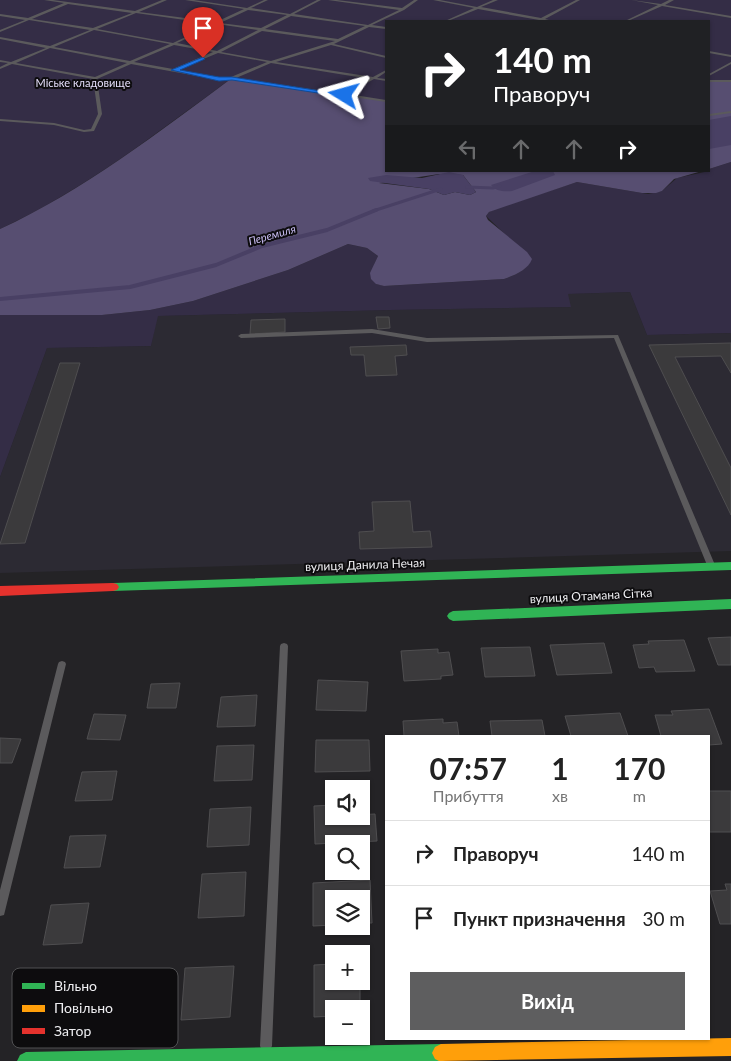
<!DOCTYPE html>
<html lang="uk">
<meta charset="utf-8">
<style>
:root{--surface:#fff;--page:#f2f2f2;--text:#222;--muted:#767676;--line:#e0e0e0;--accent:#5e5e5f}
body{margin:0;font-family:Lato,sans-serif;background:var(--page);color:var(--text);height:100vh;display:flex;flex-direction:column;font-size:19px;white-space:nowrap}
*{box-sizing:border-box;margin:0}
p{font-size:16px;color:var(--muted)}
.icon{flex:none;width:28px;height:28px;fill:none;stroke:currentColor;stroke-width:2;stroke-linecap:round;stroke-linejoin:round}
.map{position:relative;flex:1;overflow:hidden}
.drawer{position:absolute;left:385px;top:735px;width:325px;height:305px;display:flex;flex-direction:column;background:var(--surface);border-radius:0px;box-shadow:0 1px 4px #0004}
.drawer>*{flex:none}
.guide{position:absolute;left:385px;top:20px;width:325px;height:152px;border-radius:0px;box-shadow:0 1px 4px #0004;background:#202124;color:#fff;overflow:hidden}
.buttons{position:absolute;left:325px;top:780px;display:grid;gap:10px}
.buttons a{display:grid;place-items:center;width:45px;height:45px;border-radius:0px;background:var(--surface);box-shadow:0 1px 4px #0004;font-size:25px}
.pin{position:absolute;display:grid;place-items:center;width:42px;height:42px;color:#fff;margin:-51px -21px;border-radius:50% 50% 50% 0;rotate:-45deg;box-shadow:0 0 5px #0007}
.pin .icon{rotate:45deg}
.me{position:absolute;width:55px;margin:-28px;rotate:278deg;stroke-linejoin:round;filter:drop-shadow(0 0 4px #0008)}
.turn{display:flex;align-items:center;gap:18px;height:105px;padding:0 25px;font-size:22px}
.turn .icon{width:65px;height:65px;stroke-width:2.5}
.turn b{display:block;font-size:35px;line-height:42px}
.lanes{display:flex;align-items:center;height:48px;padding:0 25px;background:#0003;justify-content:center;gap:25px;direction:ltr}
.lanes .off{opacity:.35}
.eta{display:flex;justify-content:space-evenly;align-items:center;height:85px;text-align:center}
.eta b{font-size:30px;font-weight:700;line-height:35px}
.cta{display:flex;gap:10px;margin-top:auto;padding:10px 25px}
.cta a{flex:1;height:58px;border-radius:0px;background:var(--accent);color:#fff;font-size:20px;font-weight:700;line-height:58px;text-align:center}
ul{padding:0;list-style:none}
li{display:flex;align-items:center;gap:15px;height:65px;padding:0 25px;border-top:1px solid var(--line)}
li div{flex:1}
li b{display:block;font-size:19px}
li em{font-style:normal}
.map>svg:first-child{display:block}
.built{fill:#2c2a33}
.green{fill:#342d46}
.forest{fill:#574e71;fill-rule:evenodd}
.water{fill:#494064}
.lines{fill:none;stroke-linecap:round;stroke-linejoin:round}
.stream-far1{stroke:#494064;stroke-width:3}
.stream{stroke:#494064;stroke-width:4}
.building{fill:#3b3a3c;stroke:#4f4e50}
.lane{fill:#5b5a5c;fill-rule:evenodd}
.fast{fill:#30b455;fill-rule:evenodd}
.slow{fill:#ff9f0a;fill-rule:evenodd}
.jam{fill:#e5322d;fill-rule:evenodd}
.route{fill:#1a73e8;stroke:#114b97}
.labels{text-anchor:middle;stroke-width:4;stroke-linejoin:round;paint-order:stroke}
.far-park-label{font-size:11px;fill:#e4defa;stroke:#0d0c0e}
.far-water-label{font-size:11px;font-style:italic;fill:#cbbff5;stroke:#0d0c0e}
.street-label{font-size:12px;fill:#eeeef1;stroke:#0d0c0e}
.key{fill:#0d0c0e;stroke:#505052;stroke-width:1}
.key-label{font-size:14px;fill:#eeeef1}
</style>
<div class="map">
<svg width="731" height="1061" viewBox="0 0 731 1061">
<rect width="100%" height="100%" fill="#242326"/>
<path class="built" d="M630,292L647,335L731,333V551L0,573V477L47,348L151,346L157,316L391,310L570,307L567,294Z"/>
<path class="green" d="M0,0H731V81H709V21H386V101L232,78C159,131 83,191 0,229Z
M731,162V333L647,335L630,292L568,294L571,307L391,310L158,316L151,346L47,348L0,477V315H102L150,310L193,301L288,270L348,244L367,248L378,256L374,265L376,284L385,286L504,279C515,275 528,270 531,259L486,216L489,212L497,208L577,182L648,194L662,191L677,178L709,171V169Z"/>
<path class="forest" d="M232,78L386,101V171H702L674,179L662,191L656,193H642L577,182L489,212L486,216L488,220L527,252L532,259C528,270 515,275 504,279L384,286L376,284L371,279L370,273L378,256L367,248L348,244L288,270L193,301L150,310L102,315H0V229C83,191 159,132 232,78ZM439,174L463,175L476,192L470,195L455,192L444,195L429,189L379,183Z
M709,81H731V162L709,169Z"/>
<path class="water" d="M731,116V145L709,149V120Z
M535,171H553L555,175L512,191C504,192 495,191 491,185Z
M449,172L463,175L476,192L470,195L455,192L444,195L429,189L370,181L368,178L386,175L422,178Z"/>
<g class="lines">
<path class="stream-far1" d="M467,187L493,188L500,186
M373,211L441,189"/>
<path class="stream" d="M0,299L130,287L216,265L262,246L327,230L376,210"/>
</g>
<path class="building" d="M376,317H389L390,328L378,329Z
M285,319V332L250,334L251,320Z
M731,343V373L721,356L675,357L731,468V515L649,345Z
M406,345L407,355L395,356L397,375L366,376L364,355H351L350,347Z
M60,363H80L25,543L0,544Z
M410,501L413,532L430,531L432,547L360,549L359,532L374,531L372,502Z
M731,637V665H718L708,638Z
M684,640L695,671L656,672L654,667L639,668L633,645L649,644L648,641Z
M604,643L612,673L557,675L550,645Z
M530,647L535,676L485,677L481,648Z
M438,649V653L449,652L453,675L441,676V679L404,681L401,651Z
M318,680L368,682L366,711L316,710Z
M180,683L176,708H147L151,684Z
M257,695L255,726L217,727L221,697Z
M709,709L722,744L709,745V736H661L655,715H673L671,711Z
M620,713L628,736H571L565,716Z
M94,714L126,715L120,740L87,739Z
M443,719V723L457,722L459,736H404L403,721Z
M542,720L545,736H492L490,721Z
M0,738L21,739L12,763H0Z
M316,740H369L370,771L315,772Z
M254,745L252,780L214,781L217,746Z
M117,771L112,800L75,801L82,772Z
M709,791H731V832H709Z
M334,805V816L375,814L377,841L315,844L314,806Z
M251,807L249,845L207,847L210,809Z
M106,835L100,867L64,868L70,836Z
M246,872L244,916L198,918L202,874Z
M370,880L372,923H361V899H334V925L313,926V883Z
M725,884H731V924H720L710,891L727,890Z
M89,903L82,943L43,945L51,905Z
M334,964V981H360V1009H334V1016L314,1017V965Z
M234,966L230,1017L181,1020L185,968Z"/>
<g class="lines">
<path class="lane" d="M44,0H53L135,11L162,0H167L139,12L216,22L244,9L185,0H194L247,8L264,0H268L251,8L290,14L317,0H321L294,14L368,25L399,10L328,0H337L402,8L414,0H418L404,10L372,25L386,27V29L369,27L334,44L386,56V58L331,45L276,62L373,77L386,70V72L377,78L386,79V81L374,79L348,94L386,100V102L232,79L219,80L131,64L97,79L102,114L94,131L84,132L54,125L0,121V119L54,123L84,130L91,129L98,114L93,79L12,64L0,69V67L8,63L0,62V60L11,62L46,48L0,39V37L50,46L90,30L29,20L0,32V30L25,20L0,16V14L28,18L64,3ZM68,4L132,13L93,28L32,19ZM248,10L287,15L261,28L220,23ZM136,13L213,24L173,43L97,29ZM291,16L365,26L338,39L265,29ZM217,24L258,30L217,51L177,43ZM94,30L170,44L130,61L54,47ZM262,31L335,41L271,61L221,52ZM174,45L213,52L173,69L134,62ZM50,48L127,63L95,77L16,63ZM218,53L267,62L231,77L219,78L177,70ZM271,63L370,79L344,94L236,78Z
M433,0H440L477,7L493,0H498L481,7L541,18L576,0H580L545,19L553,21H540L539,20L478,9L448,21H445L474,8Z
M631,0L661,4L669,0H674L665,5L731,16V18L662,6L628,21H625L658,5Z
M709,51L731,55V57L709,53Z
M731,62V64L709,76V74Z
M709,80H731V82H709Z
M731,111V113L709,116V114Z
M372,329L427,338L618,335L715,565L714,567H708L707,565L614,338L427,342L372,333L241,338L238,336L241,334Z
M284,643L287,644L288,646L272,1046L270,1050L266,1052L262,1050L260,1046L280,646L281,644Z
M62,661L65,662L66,664L5,911L4,915L0,916V890L58,664L59,662Z"/>
<path class="fast" d="M731,562V570L113,591L109,590L107,587L109,584L113,583Z
M731,599V609L453,621L449,619L447,616L449,613L453,611Z
M441,1044L447,1047L450,1053L447,1059L443,1061H17L20,1055L26,1052Z"/>
<path class="slow" d="M731,1038V1056L439,1061L435,1059L432,1053L435,1047L441,1044Z"/>
<path class="jam" d="M113,583L117,584L119,587L117,590L113,591L0,596V586Z"/>
</g>
<path class="route" d="M203,57L205,59L180,70L219,77H232L347,95L344,97L232,80L219,81L171,70Z"/>
<g class="labels">
<g class="far-park-label">
<text x="83" y="87">Міське кладовище</text>
</g>
<g class="far-water-label">
<text transform="translate(272 235) rotate(-16)" y="4">Перемиля</text>
</g>
<g class="street-label">
<text transform="translate(365 565) rotate(-2)" y="4">вулиця Данила Нечая</text>
<text transform="translate(591 596) rotate(-3)" y="4">вулиця Отамана Сітка</text>
</g>
</g>
<rect x="12" y="968" width="166" height="80" rx="8" class="key"/>
<rect x="22" y="983" width="23" height="6" fill="#30b455"/>
<rect x="22" y="1005" width="23" height="7" fill="#ff9f0a"/>
<rect x="22" y="1028" width="23" height="6" fill="#e5322d"/>
<g class="key-label">
<text x="54" y="991">Вільно</text>
<text x="54" y="1013">Повільно</text>
<text x="54" y="1036">Затор</text>
</g>
</svg>
<div class="buttons">
<a><svg class="icon" aria-label="sound" viewBox="0 0 24 24"><path d="M4 9h4l5-4v14l-5-4H4zM17 9q2 3 0 6"/></svg></a>
<a><svg class="icon" aria-label="search" viewBox="0 0 24 24"><circle cx="10" cy="10" r="6"/><path d="M15 15l6 6"/></svg></a>
<a><svg class="icon" aria-label="layers" viewBox="0 0 24 24"><path d="M12 4l9 5-9 5-9-5zM3 14l9 5 9-5"/></svg></a>
<a>+</a>
<a>−</a>
</div>
<div class="pin" style="left:203px;top:58px;background:#d93025"><svg class="icon" aria-label="arrive" viewBox="0 0 24 24"><path d="M6 21V4h12l-3 4 3 4H6"/></svg></div>
<svg class="me" style="left:344px;top:95px" viewBox="-20 -20 40 40"><path d="M0-17L14 15 0 8-14 15z" fill="#1a73e8" stroke="#fff" stroke-width="4"/></svg>
<div class="guide">
<div class="turn"><svg class="icon" aria-label="right" viewBox="0 0 24 24"><path d="M7 20v-9h11M14 6l5 5-5 5"/></svg><div><b>140 m</b>Праворуч</div></div>
<div class="lanes"><svg class="icon off" aria-label="left" viewBox="0 0 24 24"><path d="M17 20v-9H6M10 6l-5 5 5 5"/></svg><svg class="icon off" aria-label="ahead" viewBox="0 0 24 24"><path d="M12 20V5M6 11l6-6 6 6"/></svg><svg class="icon off" aria-label="ahead" viewBox="0 0 24 24"><path d="M12 20V5M6 11l6-6 6 6"/></svg><svg class="icon" aria-label="right" viewBox="0 0 24 24"><path d="M7 20v-9h11M14 6l5 5-5 5"/></svg></div>
</div>
<section class="drawer">
<div class="eta">
<div><b>07:57</b><p>Прибуття</p></div>
<div><b>1</b><p>хв</p></div>
<div><b>170</b><p>m</p></div>
</div>
<ul>
<li><svg class="icon" aria-label="right" viewBox="0 0 24 24"><path d="M7 20v-9h11M14 6l5 5-5 5"/></svg><div><b>Праворуч</b></div><em>140 m</em></li>
<li><svg class="icon" aria-label="arrive" viewBox="0 0 24 24"><path d="M6 21V4h12l-3 4 3 4H6"/></svg><div><b>Пункт призначення</b></div><em>30 m</em></li>
</ul>
<div class="cta"><a>Вихід</a></div>
</section>
</div>
